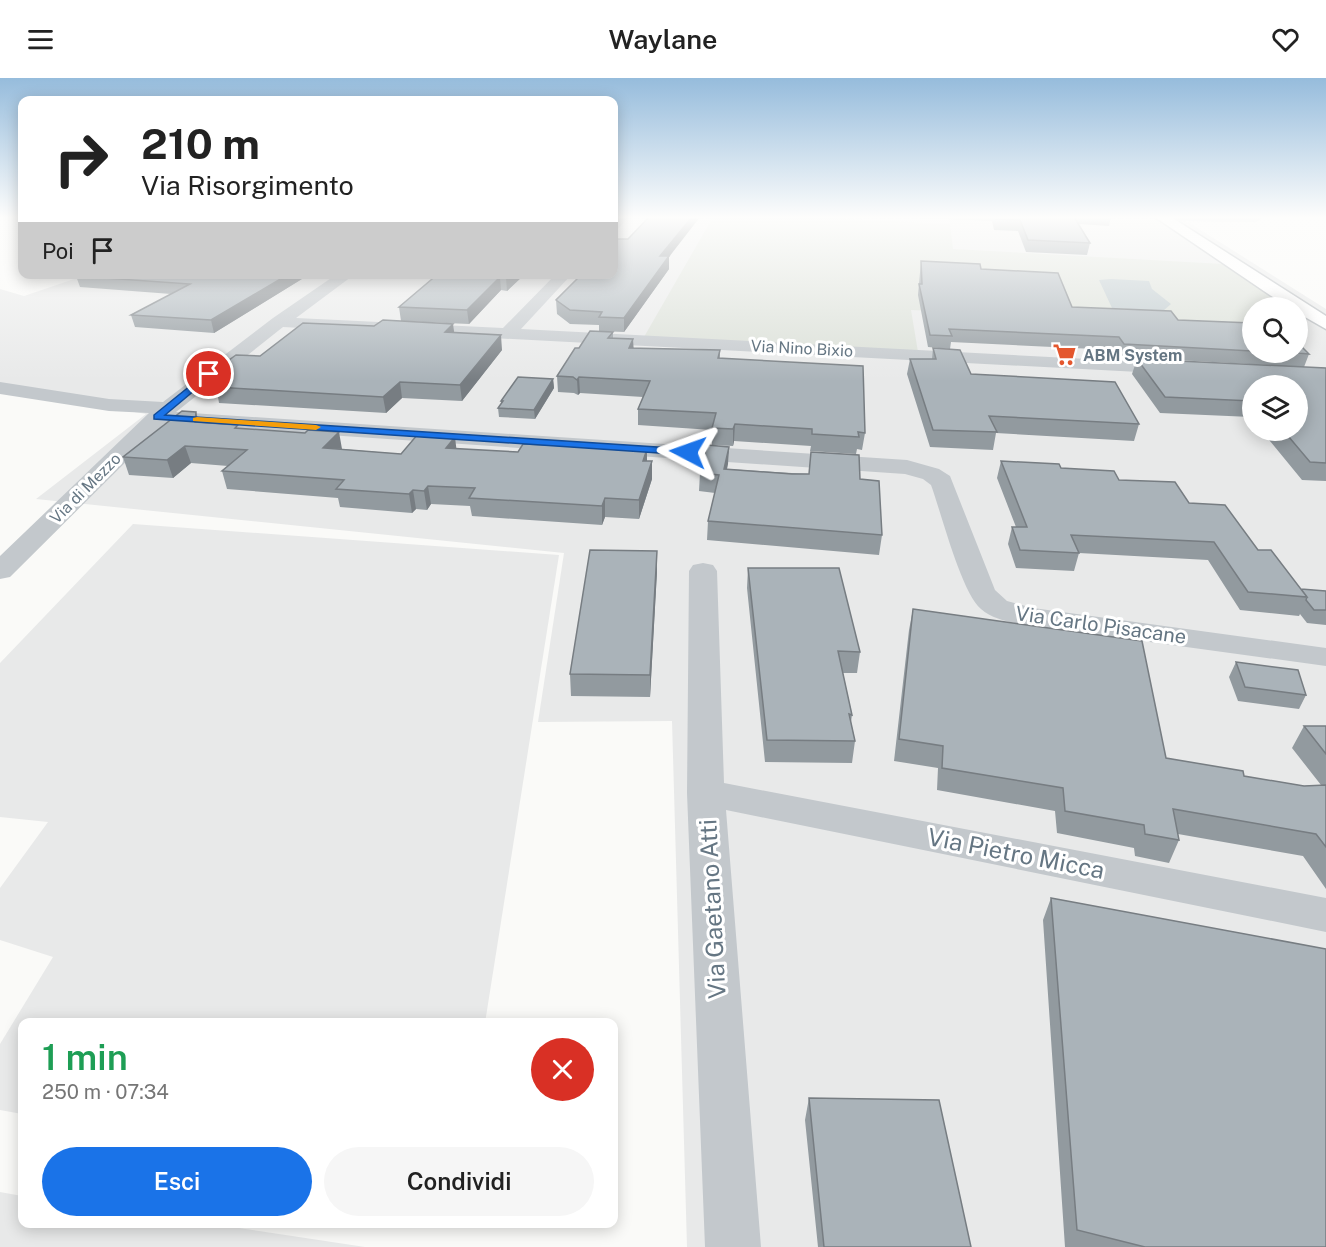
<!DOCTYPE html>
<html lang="it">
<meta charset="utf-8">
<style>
:root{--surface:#fff;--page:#f6f6f6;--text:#222;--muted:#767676;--accent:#1a73e8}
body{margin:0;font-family:"Public Sans",sans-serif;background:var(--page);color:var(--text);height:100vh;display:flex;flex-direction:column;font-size:22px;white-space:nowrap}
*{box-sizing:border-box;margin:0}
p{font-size:20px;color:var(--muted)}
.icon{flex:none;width:33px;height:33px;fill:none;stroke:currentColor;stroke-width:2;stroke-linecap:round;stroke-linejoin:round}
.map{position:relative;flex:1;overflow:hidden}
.sheet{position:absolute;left:18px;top:940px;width:600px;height:210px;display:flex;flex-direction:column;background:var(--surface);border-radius:12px;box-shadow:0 3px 15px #0003}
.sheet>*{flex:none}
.hud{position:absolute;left:18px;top:18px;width:600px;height:183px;border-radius:12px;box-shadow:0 3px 15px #0003;background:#fff;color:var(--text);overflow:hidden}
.buttons{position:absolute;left:1242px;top:219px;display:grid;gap:12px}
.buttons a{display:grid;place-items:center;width:66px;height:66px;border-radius:50%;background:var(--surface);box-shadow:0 3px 15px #0003;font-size:30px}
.pin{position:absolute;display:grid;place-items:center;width:51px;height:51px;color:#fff;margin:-26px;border:3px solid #fff;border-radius:50%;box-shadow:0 2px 6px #0007}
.me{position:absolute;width:66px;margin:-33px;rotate:274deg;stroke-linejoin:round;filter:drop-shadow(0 0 4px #0008)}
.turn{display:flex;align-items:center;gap:21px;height:126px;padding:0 24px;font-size:27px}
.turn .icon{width:78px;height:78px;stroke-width:2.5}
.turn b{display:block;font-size:42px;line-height:51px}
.then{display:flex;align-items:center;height:57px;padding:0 24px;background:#0003;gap:12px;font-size:22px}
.round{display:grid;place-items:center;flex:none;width:63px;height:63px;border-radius:32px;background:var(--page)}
.head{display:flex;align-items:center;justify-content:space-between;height:102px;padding:0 24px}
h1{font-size:36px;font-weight:600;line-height:45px;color:#1e9e55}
.action{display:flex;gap:12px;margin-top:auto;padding:12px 24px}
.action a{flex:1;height:69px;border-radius:36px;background:var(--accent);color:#fff;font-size:24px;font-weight:600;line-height:69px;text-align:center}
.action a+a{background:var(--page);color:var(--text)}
header{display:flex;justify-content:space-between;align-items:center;height:78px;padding:0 24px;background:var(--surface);font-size:27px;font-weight:600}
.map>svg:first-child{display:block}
.built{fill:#e8e9e9;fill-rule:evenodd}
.green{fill:#dadfd7}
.water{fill:#bbc7cb}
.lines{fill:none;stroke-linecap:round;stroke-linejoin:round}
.major-casing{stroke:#b5babe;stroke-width:3}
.minor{fill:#c3c8cc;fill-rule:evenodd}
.major{fill:#fff;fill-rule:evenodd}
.wall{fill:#929a9f}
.shaded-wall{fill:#777d82}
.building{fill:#aab3b9;stroke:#777d82;stroke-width:1.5}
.route{fill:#1a73e8;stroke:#114b97;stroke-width:1.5}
.slow{fill:#f59e0b}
.labels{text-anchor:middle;stroke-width:6;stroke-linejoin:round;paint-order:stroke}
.far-street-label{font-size:16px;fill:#657683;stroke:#fff}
.far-poi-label{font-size:16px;font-weight:bold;fill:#657683;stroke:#fff;text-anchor:start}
.street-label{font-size:20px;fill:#657683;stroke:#fff}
.near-street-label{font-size:24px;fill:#657683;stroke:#fff}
</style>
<header><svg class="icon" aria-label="menu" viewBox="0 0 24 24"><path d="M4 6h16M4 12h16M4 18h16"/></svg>Waylane<svg class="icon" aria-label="heart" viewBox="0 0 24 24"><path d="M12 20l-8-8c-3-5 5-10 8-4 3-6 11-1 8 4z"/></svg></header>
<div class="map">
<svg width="1326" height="1169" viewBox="0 0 1326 1169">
<rect width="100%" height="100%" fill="#fafaf8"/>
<path class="built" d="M614,139H1180L1326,231V1169H687L672,643L538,644L564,475L36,421L146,336L0,310V211L24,218L89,196H614ZM1252,230H1298V274H1252ZM1252,308H1298V352H1252Z
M133,446L559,477L485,945H22V1036L0,1032V966L53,879L0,862V810L48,744L0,739V585Z
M0,1114L22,1118V1146H212L365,1169H0Z"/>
<path class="green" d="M713,139H809L950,146L953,171L1223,186L1291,229L1252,230V248L911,232L918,274L644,259Z"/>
<path class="water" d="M1111,201L1149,203L1152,211L1171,226L1163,233L1112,230L1099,202Z"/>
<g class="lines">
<defs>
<path id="major" d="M1155,139H1171L1326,238V251L1298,235V230H1289Z"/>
</defs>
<use href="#major" class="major-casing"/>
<path class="minor" d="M615,139H628L619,150L614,151Z
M1168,139H1262V140L1256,144L1174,143Z
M337,196H355L296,240L503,250L556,196H572L521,251L1184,286L1187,290L1184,294L1177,296L283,249L176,334L907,382L939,391L950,398L995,512L1007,523L1033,530L1326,570V588L1033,548C1016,545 994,543 981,531C961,514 941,434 931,407L923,401L905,396L164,346L10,499L0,501V478L149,335L109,333L0,316V304L109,321L163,324L273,240Z
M703,485L713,487L717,493L724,705L1326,820V854L726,732L761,1169H705L687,715L689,493L693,487Z"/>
<use href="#major" class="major"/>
</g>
<path class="wall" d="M899,139H1111L1109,148L1079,146L1090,165L1087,177L1026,174L1018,153L994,152L992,143Z
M628,161L669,179V191L624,254L599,253V247L570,246L557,236L556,222Z
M921,183L981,191L1072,229L1178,242L1252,245V274H1298L1309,276L1304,289L1121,279L1115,272L951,264L950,271L928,269L918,217Z
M310,196L214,255L135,249L131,237L171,216L80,209L76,198Z
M356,196H525L507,213L501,212L469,246L401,243L399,229L432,201L357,197Z
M613,254V260L634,270L720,272V280L865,355L862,372L857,371L856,376L810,373L811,368L734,363L733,368L712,367V352L638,347V331L643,319L580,315L578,317L574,315L558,314L557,298L579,270Z
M454,255L502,272L462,323L402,320L386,335L219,325L218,319L204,318L200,303L260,278Z
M933,270L971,296L1139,346L1134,363L996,355L993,372L930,369L907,296L910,281H932Z
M1137,281L1326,290V403L1302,402L1261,352H1298L1252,308V342L1251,339L1160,335L1132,296Z
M553,301L554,310L535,341L499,339L498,330L501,326V323Z
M199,345L239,350L342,371L401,376L457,371L518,374L647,371V383L652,401L639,441L605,439L602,447L472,438L470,428L431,426L427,432L416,431L412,435L340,429L338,420L227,411L222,393L228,388L191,385L173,400L129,397L123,379Z
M729,369L727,391L809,396L811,374L860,401L882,457L879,477L707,462L708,443L715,415L699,413L700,395Z
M1001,383L1061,390L1119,402L1189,425L1258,472L1301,511L1326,513V547L1307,545L1300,536L1299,538L1240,532L1208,482L1079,475L1074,493L1016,490L1008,466L1012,449H1016L997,400Z
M748,490L860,574L857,595H843L852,637L851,644L855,663L852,685L765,684L747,510Z
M657,493L650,619L571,618L570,596Z
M913,531L1166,680L1244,698L1304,708L1321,707L1292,670L1304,648H1326V811L1303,778L1178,756L1179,762L1169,785L1135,778L1134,770L1057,755L1055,733L937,712L938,690L894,683L909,552Z
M1236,584L1306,617L1299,631L1238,623L1229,599Z
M1051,820L1326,1169H1065L1043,842Z
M809,1020L971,1169H818L805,1042Z"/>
<path class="shaded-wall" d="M692,139H700L669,179V191L624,254V240L660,178Z
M289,196H310L214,255L211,242Z
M509,196H525L507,213L506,200Z
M500,199L501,212L469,246L467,232Z
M453,246L455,260L445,254Z
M501,257L502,272L462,323L460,307Z
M633,261L634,276L629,270Z
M579,299L580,315L578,317L577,302Z
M553,301L554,310L535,341L534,332Z
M400,304L402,320L386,335L383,319Z
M196,334L201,351L195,344Z
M735,346L734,363L733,368V351Z
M339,354L342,371L323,370Z
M455,359L457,376L446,370Z
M185,368L191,385L173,400L167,382Z
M729,369L728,386L723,409L724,391Z
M647,371V388L643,383Z
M652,383V401L639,441V422Z
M428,408L431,426L427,432L424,413Z
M413,412L416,431L412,435L409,416Z
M605,420V439L602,447V428Z
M657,473V493L650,619V597Z"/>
<path class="building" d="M649,139H692L660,178H669L624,240L599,239L602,234L570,232L556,222L582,196H614V165L618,161H628Z
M996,139H1074L1090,165L1028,162L1020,142L996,141Z
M921,183L980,186L981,191L1058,195L1072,229L1171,233L1178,242L1252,245V273L1124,266L1119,259L949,251L952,258L930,257L919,206H922Z
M80,196H289L211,242L131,237L190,206L76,198Z
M438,196H509L506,200L500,199L467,232L399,229Z
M383,242L453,246L445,254L501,257L460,307L400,304L383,319L215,309L222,304L200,303L236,277L260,278L303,245L374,248Z
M590,253L613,254L608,260L633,261L629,270L720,272L718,280L863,288L865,355L858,354L859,359L812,356V351L735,346L733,351L712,350L716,335L638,331L650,303L579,299L577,302L573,299L557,298L575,270H579Z
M1298,265L1309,276L1288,274H1298Z
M933,270L960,272L971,296L1115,304L1139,346L989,338L997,354L933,352L910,281H936Z
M1137,281L1326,290V385L1310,384L1283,352H1298V308H1252V323L1165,319Z
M518,299L553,301L534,332L498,330L503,323H501Z
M182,333L196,334L195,344L238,347L235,350L305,355L308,352L339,354L323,370L401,376L418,356L455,359L446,370L518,374L523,366L647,371L643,383H652L639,422L605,420L602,428L469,420L475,410L428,408L424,413L413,412L409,416L336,411L344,402L222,393L247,372L185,368L167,382L123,379Z
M707,367L729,369L724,391L792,396H809L811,374L859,377L860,401L879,403L882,457L708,443L719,397L700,395Z
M1001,383L1059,386L1061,390L1114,393L1119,402L1175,404L1189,425L1225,427L1258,472H1271L1307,519L1248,514L1214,464L1071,457L1079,475L1020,472L1012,449H1027Z
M590,472L657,473L650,597L570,596Z
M748,490H839L860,574L838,573L852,637L849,636L855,663L767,662Z
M1301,511L1326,513V532H1314L1306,522L1307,519Z
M913,531L1142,563L1166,680L1243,693L1244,698L1304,708L1326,707V769L1316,756L1173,731L1179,762L1145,756L1144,747L1065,733L1063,710L942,690L943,668L899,661Z
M1236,584L1298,592L1306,617L1245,609Z
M1304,648H1326V676Z
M1051,820L1326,871V1169H1145L1077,1152Z
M809,1020L939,1022L971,1169H824Z"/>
<linearGradient id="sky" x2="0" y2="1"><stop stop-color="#96bcdc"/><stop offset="0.46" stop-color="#fdfdfc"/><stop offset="1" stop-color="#fdfdfc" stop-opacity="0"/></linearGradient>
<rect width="1326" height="303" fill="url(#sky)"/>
<path class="route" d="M206,295L214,296L165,337L688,371L693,374L688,377L154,341V337Z"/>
<path class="slow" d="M197,339L316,347L321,349L316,352L193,343V340Z"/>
<defs>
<symbol id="supermarket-bare" viewBox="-9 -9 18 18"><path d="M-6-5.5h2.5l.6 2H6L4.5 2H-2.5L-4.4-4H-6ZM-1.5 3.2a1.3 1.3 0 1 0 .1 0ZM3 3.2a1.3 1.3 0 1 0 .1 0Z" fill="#e4572e" stroke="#fff" stroke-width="2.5" paint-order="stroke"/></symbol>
</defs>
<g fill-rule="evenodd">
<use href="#supermarket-bare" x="1048" y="260" width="33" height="33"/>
</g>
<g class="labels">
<g class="far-street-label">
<text transform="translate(802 270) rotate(3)" y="6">Via Nino Bixio</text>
<text transform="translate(85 410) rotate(-45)" y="6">Via di Mezzo</text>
</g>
<g class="far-poi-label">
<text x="1083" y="283">ABM System</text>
</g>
<g class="street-label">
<text transform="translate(1101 547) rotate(8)" y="7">Via Carlo Pisacane</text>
</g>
<g class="near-street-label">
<text transform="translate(1016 776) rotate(11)" y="8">Via Pietro Micca</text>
<text transform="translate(713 831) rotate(-93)" y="8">Via Gaetano Atti</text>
</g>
</g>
</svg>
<div class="buttons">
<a><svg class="icon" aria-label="search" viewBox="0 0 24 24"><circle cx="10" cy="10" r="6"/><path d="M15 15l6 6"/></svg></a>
<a><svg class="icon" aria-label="layers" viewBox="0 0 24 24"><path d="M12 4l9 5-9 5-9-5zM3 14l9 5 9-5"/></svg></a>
</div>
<div class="pin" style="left:209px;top:296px;background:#d93025"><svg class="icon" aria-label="arrive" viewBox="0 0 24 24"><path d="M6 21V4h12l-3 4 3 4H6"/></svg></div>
<svg class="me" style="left:688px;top:374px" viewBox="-20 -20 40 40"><path d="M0-17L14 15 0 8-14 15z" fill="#1a73e8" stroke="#fff" stroke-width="4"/></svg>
<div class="hud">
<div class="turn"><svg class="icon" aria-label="right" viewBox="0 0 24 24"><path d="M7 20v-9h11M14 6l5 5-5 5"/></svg><div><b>210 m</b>Via Risorgimento</div></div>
<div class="then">Poi<svg class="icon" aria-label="arrive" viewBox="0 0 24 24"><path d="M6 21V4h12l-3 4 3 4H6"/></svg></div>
</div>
<section class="sheet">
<div class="head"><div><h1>1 min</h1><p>250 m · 07:34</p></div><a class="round" style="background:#d93025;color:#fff"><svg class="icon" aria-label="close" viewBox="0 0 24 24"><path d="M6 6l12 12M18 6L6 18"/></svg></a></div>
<div class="action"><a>Esci</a><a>Condividi</a></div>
</section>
</div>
